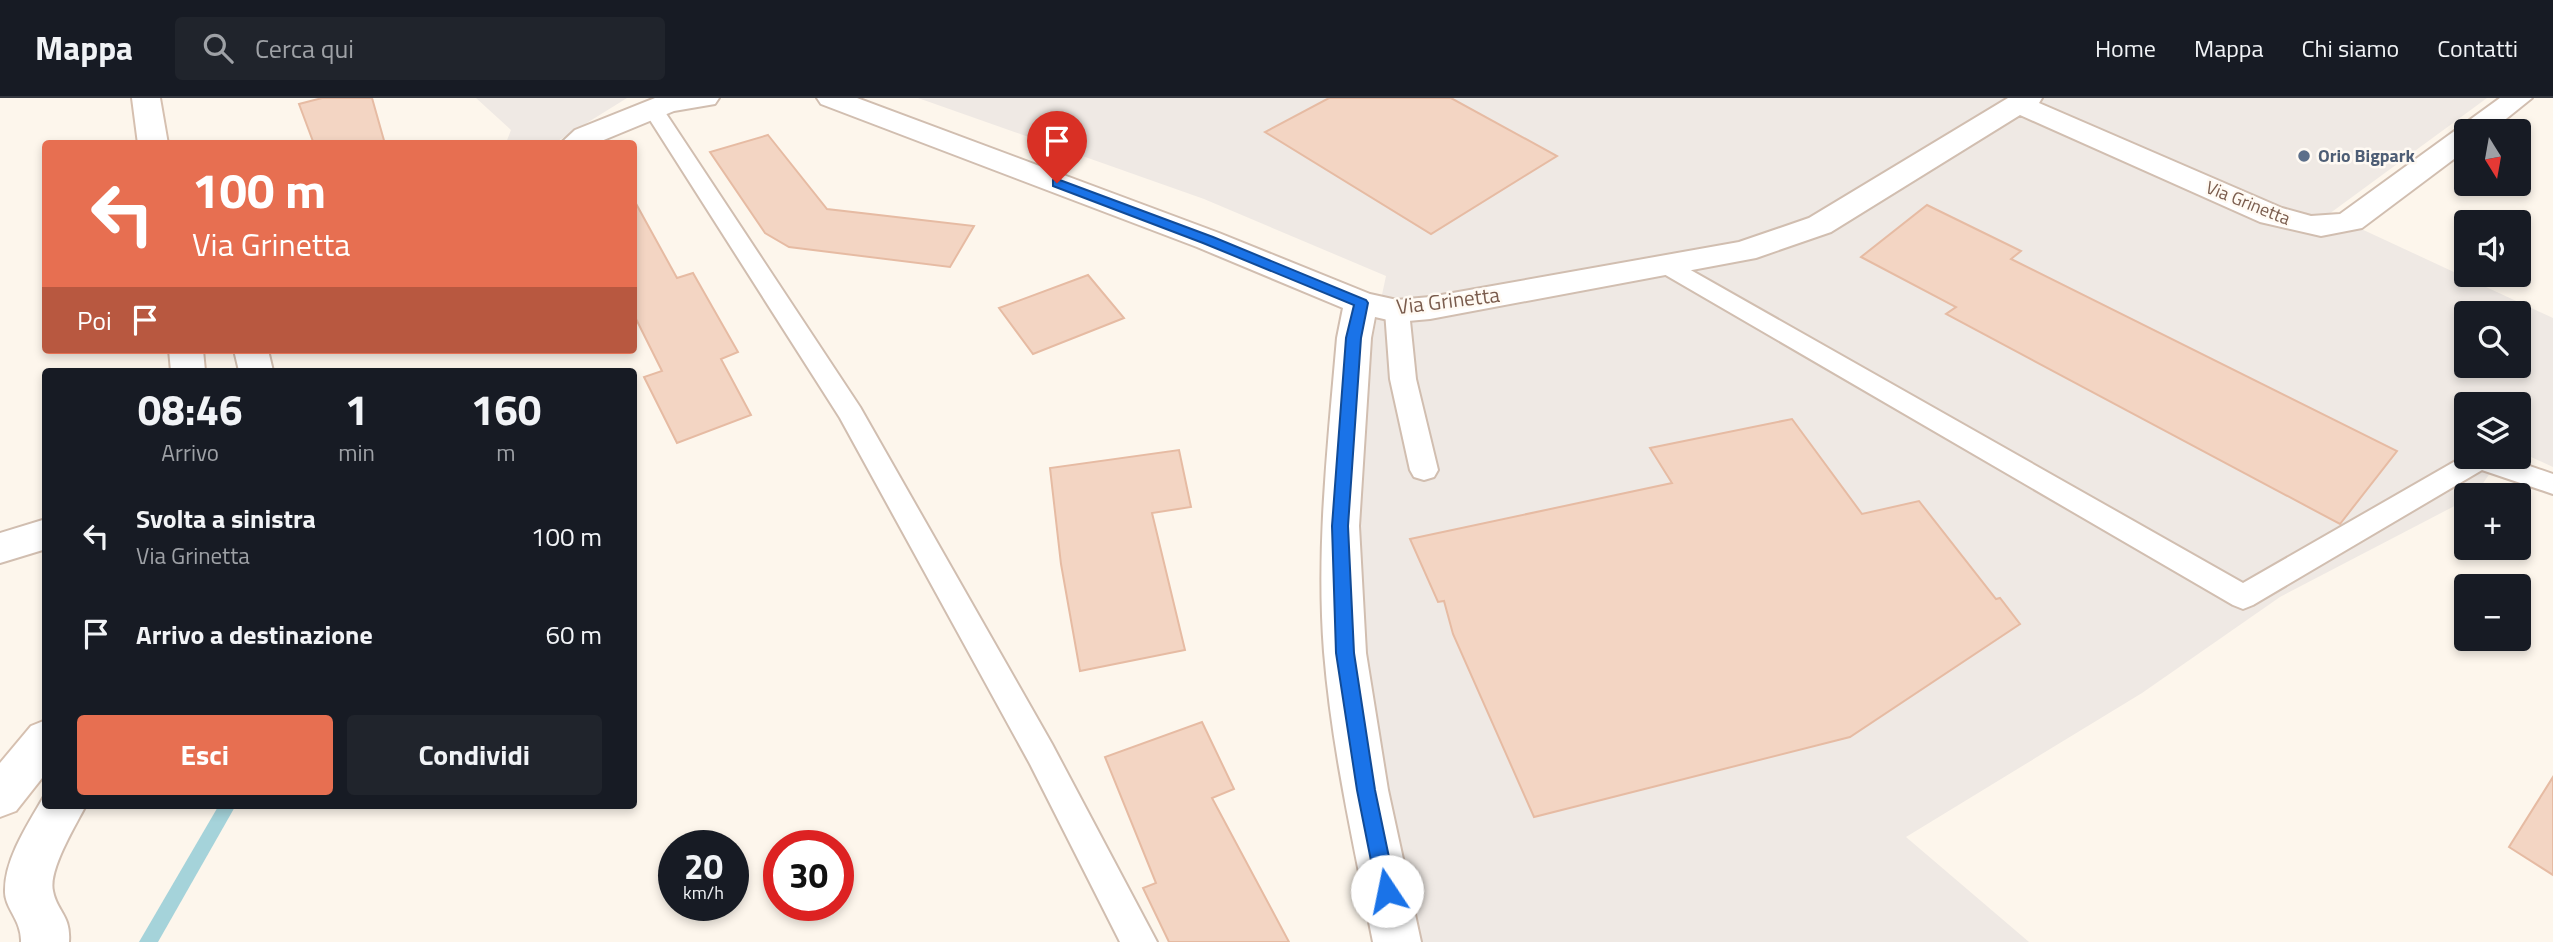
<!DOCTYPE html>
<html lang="it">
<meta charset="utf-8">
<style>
:root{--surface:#171b24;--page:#20242c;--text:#f1f3f6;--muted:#9ea1a6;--line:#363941;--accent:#e76f51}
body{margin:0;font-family:"Titillium Web",sans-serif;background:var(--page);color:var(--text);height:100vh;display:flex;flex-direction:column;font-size:26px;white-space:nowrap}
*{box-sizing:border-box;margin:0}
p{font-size:23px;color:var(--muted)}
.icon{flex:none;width:38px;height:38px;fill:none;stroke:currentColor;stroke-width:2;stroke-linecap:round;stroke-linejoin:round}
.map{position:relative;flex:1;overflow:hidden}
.panel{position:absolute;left:42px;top:270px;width:595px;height:441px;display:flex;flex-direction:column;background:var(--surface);border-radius:7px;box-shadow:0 4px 10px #0003}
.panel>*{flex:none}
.hud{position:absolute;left:42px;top:42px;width:595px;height:214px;border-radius:7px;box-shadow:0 4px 10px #0003;background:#e76f51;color:#fff;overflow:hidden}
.needle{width:46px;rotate:169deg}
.controls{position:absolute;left:2454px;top:21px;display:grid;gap:14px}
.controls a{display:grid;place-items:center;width:77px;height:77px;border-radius:7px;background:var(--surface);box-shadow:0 4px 10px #0003;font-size:35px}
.speed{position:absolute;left:658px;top:732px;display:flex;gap:14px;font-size:35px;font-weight:700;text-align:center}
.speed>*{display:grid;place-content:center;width:91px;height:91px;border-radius:50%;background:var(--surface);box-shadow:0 4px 10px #0003;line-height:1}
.speed small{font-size:18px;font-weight:400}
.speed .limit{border:10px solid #d22;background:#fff;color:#111}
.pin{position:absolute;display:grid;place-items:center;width:60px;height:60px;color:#fff;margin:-72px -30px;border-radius:50% 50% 50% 0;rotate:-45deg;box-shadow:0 0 7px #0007}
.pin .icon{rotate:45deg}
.me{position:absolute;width:77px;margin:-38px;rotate:349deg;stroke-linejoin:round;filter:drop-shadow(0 0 5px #0008)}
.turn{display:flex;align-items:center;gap:24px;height:147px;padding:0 35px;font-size:32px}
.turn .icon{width:91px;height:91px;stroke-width:2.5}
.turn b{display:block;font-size:49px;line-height:60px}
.then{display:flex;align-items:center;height:66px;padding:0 35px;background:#0003;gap:14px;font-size:26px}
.eta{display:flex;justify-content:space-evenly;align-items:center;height:119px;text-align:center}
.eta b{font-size:42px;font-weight:700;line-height:49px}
.button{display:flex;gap:14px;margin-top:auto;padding:14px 35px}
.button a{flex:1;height:80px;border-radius:7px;background:var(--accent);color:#fff;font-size:28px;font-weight:700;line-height:80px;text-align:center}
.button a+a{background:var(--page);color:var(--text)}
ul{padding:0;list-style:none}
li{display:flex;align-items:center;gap:21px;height:98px;padding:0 35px}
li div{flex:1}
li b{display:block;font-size:26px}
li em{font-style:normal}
header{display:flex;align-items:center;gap:42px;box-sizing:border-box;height:98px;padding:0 35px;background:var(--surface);border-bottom:2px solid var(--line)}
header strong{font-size:33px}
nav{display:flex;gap:38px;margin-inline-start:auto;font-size:24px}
.search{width:490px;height:63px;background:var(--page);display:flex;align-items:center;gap:18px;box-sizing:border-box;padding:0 24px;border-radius:7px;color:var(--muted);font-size:26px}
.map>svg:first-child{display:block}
.industrial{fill:#efe9e4;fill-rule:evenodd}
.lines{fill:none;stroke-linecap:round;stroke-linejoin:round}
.stream{fill:#a5d3da;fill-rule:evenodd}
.building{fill:#f3d5c3;stroke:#e6bba3;stroke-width:2}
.service-casing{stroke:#d1beb0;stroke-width:4}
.minor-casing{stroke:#d1beb0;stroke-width:4}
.secondary-casing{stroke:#d6c0b0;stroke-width:4}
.service{fill:#fff;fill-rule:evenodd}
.minor{fill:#fff;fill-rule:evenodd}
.secondary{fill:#fff;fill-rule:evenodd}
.route{fill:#1a73e8;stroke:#114b97;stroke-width:2}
.service-dot{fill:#5c6f8a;stroke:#fffaf3;stroke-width:2.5}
.labels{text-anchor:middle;stroke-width:5;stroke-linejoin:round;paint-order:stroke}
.far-service-label{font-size:18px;font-weight:bold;fill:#4e5e75;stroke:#fffaf3;text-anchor:start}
.far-street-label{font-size:18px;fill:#7a5c4d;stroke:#fffaf3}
.street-label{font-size:21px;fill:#7a5c4d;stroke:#fffaf3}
</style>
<header>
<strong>Mappa</strong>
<div class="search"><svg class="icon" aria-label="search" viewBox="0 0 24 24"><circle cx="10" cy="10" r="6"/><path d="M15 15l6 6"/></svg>Cerca qui</div>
<nav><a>Home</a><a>Mappa</a><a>Chi siamo</a><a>Contatti</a></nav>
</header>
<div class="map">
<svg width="2553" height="844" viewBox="0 0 2553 844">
<rect width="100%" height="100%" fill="#fdf6ec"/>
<path class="industrial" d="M476,0H627L553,46L506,45L511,32Z
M918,0H2487L2329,116L2553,220V369L2518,353V306H2466V359H2501L2475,397H2466V402L2280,499L2142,595L1906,739L2029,844H1412L1382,694L1351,430L1367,267L1386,178L1204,101ZM2466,215H2518V268H2466Z"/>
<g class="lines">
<path class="stream" d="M219,707H236L158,844H139Z"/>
</g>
<path class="building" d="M322,0H372L385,46H314L299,6Z
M1329,0H1451L1557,58L1431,136L1265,34Z
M768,37L827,111L974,128L950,169L789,149L765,135L710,54Z
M634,102L677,180L693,175L738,254L721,261L751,317L677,345L644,279L662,273L634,217Z
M1927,107L2021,153L2011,161L2397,353L2340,426L1946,216L1956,209L1861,159Z
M1088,177L1124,220L1033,256L999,210Z
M1792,321L1862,416L1919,403L1996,501L2000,500L2020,526L1850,639L1534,719L1453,536L1444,503L1438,504L1410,441L1672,385L1650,350Z
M1179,352L1191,409L1152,415L1185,552L1080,573L1061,466L1050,370Z
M1202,624L1234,691L1212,700L1289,844H1169L1143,790L1156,785L1105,659Z
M2553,679V777L2509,749Z"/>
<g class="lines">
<defs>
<path id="service" d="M653,5L660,7L663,11L860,309L1052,646L1157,844H1120L1030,666L840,320L643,11L646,7Z
M1665,159L1673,162L2243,485L2466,357L2503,359L2553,376V396L2482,372L2253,507L2243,511L2233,507L1657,172L1653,167L1657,162Z
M1397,205L1406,207L1409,213L1416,281L1438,372L1434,379L1424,382L1414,379L1410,372L1390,281L1385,213L1388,207Z"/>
<path id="minor" d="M655,0H719L715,6L674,13L594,46H560L575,32Z
M817,0H857L1219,135L1370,196L1397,202L1430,199L1739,144L1809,120L2008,0H2042L2039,5L2282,110L2311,118L2340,116L2500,0H2532L2491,33H2466V52L2362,130L2321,138L2260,124L2020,17L1831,134L1756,160L1430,221L1397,224L1375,219L1371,240L1359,428L1366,555L1388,692L1421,844H1373C1354,748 1332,652 1324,554C1316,449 1328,345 1337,240L1343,210L1197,149L821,6Z
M234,252H268L273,273H239Z
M46,421V451L0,465V435Z
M46,695V707H86C76,727 48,772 53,793C57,814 71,817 69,844H21C22,822 4,810 5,792C5,759 30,723 46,695Z"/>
<path id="secondary" d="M132,0H160L168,46H138Z
M169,252H203L205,273H171Z
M46,622V675L16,713L0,719V665L31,628Z"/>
</defs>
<use href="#service" class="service-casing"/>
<use href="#minor" class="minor-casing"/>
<use href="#secondary" class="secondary-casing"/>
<use href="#service" class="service"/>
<use href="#minor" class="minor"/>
<use href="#secondary" class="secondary"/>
</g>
<path class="route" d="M1057,81L1213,139L1366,202L1368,205L1361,240L1348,428L1354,555L1375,692L1396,793L1393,800L1387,802L1380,800L1377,793L1357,692L1336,555L1332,428L1346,240L1354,207L1203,145L1053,88V82Z"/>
<circle class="service-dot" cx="2304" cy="58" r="7"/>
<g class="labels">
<g class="far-service-label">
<text x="2318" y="64">Orio Bigpark</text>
</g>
<g class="far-street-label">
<text transform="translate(2248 105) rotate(22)" y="6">Via Grinetta</text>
</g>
<g class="street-label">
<text transform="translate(1448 203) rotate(-7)" y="7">Via Grinetta</text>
</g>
</g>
</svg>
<div class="controls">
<a><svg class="needle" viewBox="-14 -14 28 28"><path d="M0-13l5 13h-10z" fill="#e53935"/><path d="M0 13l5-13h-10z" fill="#9ea1a6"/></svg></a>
<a><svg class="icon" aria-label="sound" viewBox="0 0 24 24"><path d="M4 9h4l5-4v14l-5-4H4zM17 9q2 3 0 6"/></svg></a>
<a><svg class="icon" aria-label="search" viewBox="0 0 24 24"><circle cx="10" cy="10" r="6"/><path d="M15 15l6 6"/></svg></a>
<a><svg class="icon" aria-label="layers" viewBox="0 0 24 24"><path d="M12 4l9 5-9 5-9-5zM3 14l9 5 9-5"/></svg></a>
<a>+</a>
<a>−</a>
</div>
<div class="speed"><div>20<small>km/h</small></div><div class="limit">30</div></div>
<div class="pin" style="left:1057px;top:85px;background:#d93025"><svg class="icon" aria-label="arrive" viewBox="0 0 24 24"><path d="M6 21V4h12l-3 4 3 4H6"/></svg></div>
<svg class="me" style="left:1387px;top:793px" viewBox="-20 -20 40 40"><circle r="19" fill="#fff"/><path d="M0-13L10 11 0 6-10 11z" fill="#1a73e8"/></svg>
<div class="hud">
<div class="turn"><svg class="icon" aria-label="left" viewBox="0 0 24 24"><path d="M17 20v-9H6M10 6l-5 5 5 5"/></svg><div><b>100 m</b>Via Grinetta</div></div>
<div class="then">Poi<svg class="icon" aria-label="arrive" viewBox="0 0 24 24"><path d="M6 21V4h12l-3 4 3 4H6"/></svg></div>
</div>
<section class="panel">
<div class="eta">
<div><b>08:46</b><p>Arrivo</p></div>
<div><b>1</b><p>min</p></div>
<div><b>160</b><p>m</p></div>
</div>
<ul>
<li><svg class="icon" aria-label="left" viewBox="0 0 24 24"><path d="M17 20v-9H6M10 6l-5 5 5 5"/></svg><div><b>Svolta a sinistra</b><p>Via Grinetta</p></div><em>100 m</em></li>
<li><svg class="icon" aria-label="arrive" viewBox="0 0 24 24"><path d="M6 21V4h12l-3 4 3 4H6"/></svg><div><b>Arrivo a destinazione</b></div><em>60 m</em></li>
</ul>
<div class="button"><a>Esci</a><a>Condividi</a></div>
</section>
</div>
